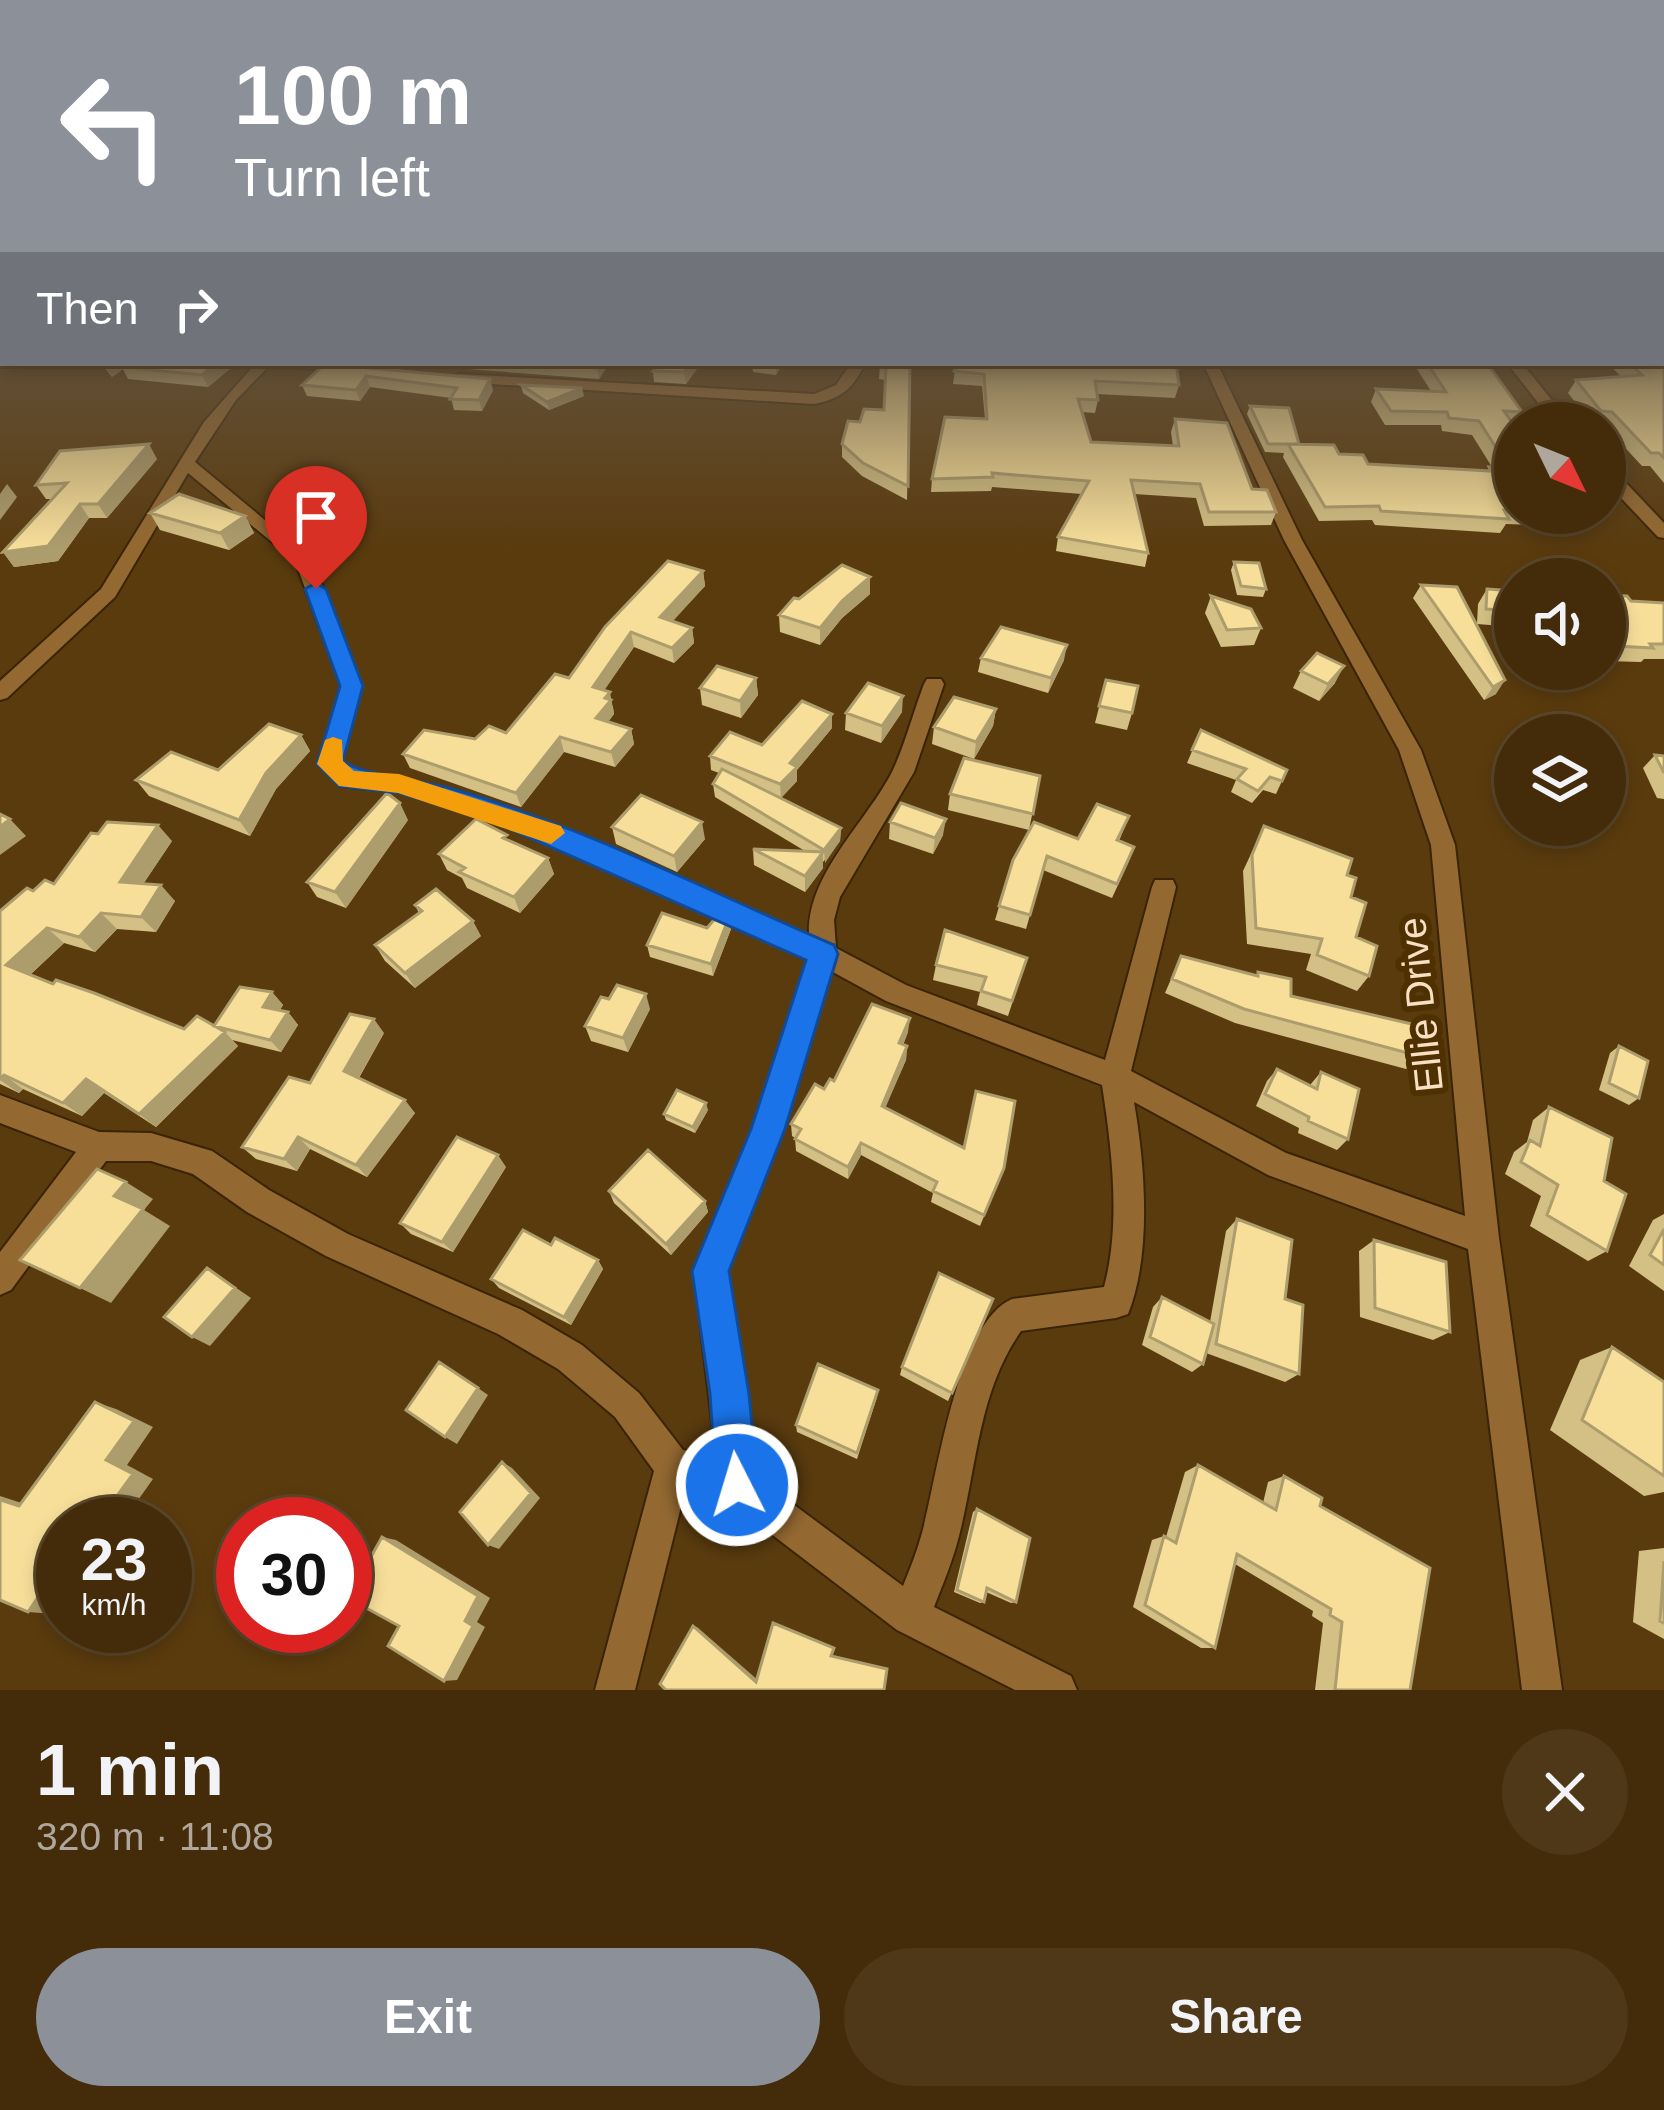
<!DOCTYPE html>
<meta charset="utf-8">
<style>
:root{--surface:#442c0a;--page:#4e3818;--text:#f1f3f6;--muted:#afa79c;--line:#5c482b;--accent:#8c9099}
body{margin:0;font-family:Arial,sans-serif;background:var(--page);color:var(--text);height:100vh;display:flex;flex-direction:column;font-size:45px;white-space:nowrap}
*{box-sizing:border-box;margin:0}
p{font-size:39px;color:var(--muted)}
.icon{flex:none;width:66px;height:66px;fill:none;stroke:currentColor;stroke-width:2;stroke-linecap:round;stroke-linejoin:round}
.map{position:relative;height:1690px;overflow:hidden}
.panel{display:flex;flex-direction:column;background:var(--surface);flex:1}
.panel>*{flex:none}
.hud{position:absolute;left:0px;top:0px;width:1665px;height:366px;box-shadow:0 6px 18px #0003,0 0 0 3px var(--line);background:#8c9099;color:#fff;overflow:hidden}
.needle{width:78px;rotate:133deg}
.buttons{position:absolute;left:1494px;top:402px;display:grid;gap:24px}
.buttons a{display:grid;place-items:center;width:132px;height:132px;border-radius:50%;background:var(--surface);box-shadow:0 6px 18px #0003,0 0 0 3px var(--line);font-size:60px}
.speed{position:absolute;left:36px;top:1497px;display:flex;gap:24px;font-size:60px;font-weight:700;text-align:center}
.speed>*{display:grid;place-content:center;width:156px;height:156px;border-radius:50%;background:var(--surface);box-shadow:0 6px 18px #0003,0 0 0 3px var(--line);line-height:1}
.speed small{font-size:30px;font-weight:400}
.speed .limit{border:18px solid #d22;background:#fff;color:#111}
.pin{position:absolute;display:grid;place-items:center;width:102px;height:102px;color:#fff;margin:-123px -51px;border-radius:50% 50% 50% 0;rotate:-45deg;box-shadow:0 0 12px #0007}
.pin .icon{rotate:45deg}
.me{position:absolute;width:132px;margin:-66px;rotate:355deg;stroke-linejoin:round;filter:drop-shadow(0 0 9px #0008)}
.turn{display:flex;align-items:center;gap:42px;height:252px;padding:0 36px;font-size:54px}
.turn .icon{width:156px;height:156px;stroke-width:2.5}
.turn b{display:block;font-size:84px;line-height:102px}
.then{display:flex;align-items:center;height:114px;padding:0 36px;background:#0003;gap:24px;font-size:45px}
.round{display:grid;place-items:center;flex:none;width:126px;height:126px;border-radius:63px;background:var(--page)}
.overview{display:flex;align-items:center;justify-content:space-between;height:204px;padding:0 36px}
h1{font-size:72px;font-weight:700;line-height:90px}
.action{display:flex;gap:24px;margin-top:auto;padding:24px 36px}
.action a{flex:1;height:138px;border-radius:72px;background:var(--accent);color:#fff;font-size:48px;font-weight:700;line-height:138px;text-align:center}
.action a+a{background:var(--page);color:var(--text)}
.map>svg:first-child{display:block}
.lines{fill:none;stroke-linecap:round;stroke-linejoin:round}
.minor-casing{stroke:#3a2405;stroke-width:4}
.minor{fill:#946931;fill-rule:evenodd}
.wall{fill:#d4c084}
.shaded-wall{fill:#ad9c6c}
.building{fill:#f7df9a;stroke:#ad9c6c;stroke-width:3}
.route{fill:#1a73e8;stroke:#114b97;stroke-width:3}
.slow{fill:#f59e0b}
.labels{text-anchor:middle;stroke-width:12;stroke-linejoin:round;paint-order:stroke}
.street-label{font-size:39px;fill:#f8e0c4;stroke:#4f3001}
</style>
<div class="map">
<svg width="1664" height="1690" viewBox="0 0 1664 1690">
<rect width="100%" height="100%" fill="#5a3b0e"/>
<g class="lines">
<defs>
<path id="minor" d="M0,342H3L0,352Z
M256,363H272L236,400L195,462L312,559L361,686L342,762C358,775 413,779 439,787C567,823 687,882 809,936C806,875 866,823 892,772C905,745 913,713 924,684L927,679H941L944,684L914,772L840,897L834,920L836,948L906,985L1105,1060L1152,887L1155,880H1173L1176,887L1131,1071L1286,1153L1465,1216L1431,845L1399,750L1284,540L1203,363H1217L1302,540L1421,750L1455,845L1499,1238L1562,1690H1522L1468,1249L1268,1175L1134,1102C1145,1165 1152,1254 1128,1314L1116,1318L1021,1331C978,1392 977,1466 959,1536C953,1560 943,1584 934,1607L1071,1676L1077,1690H1015L897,1630L724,1498L712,1491L686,1487L635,1690H595L654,1471L615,1417L558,1369L498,1334L326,1256L247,1212L193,1174L151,1161H106L11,1290L0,1295V1252L76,1152L0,1123V1095L99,1132L151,1133L212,1151L269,1190L348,1234L522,1310L582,1345L639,1393L683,1450L716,1456L694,1271L753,1129L808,959L565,849L487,818L399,792L340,786L319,764L341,686L295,561L188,473L115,597L7,698L0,700V681L101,589L204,422ZM831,971L886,1001L1102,1085C1112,1149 1121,1225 1104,1287L1012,1299C957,1322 937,1478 922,1533C917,1551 910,1569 903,1586L754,1475L746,1394L726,1271L783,1129Z
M285,363H337L360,369L353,373L292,367Z
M851,363H865C854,388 841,399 814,404L459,382L452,378L459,374L814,394L836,385Z
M1507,363H1522L1570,423H1554Z
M1605,466L1611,467L1664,523V538L1658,537L1605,481Z"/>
</defs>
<use href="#minor" class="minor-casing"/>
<use href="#minor" class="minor"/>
</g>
<path class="wall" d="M1664,313V483L1650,466H1642L1605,426V423H1591L1568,393L1576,380L1622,377L1607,363H1662Z
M101,363H237L208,387L128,379L123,369L112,377Z
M386,363H605L606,368L599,379Z
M701,363L686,384L654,382L653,371Z
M752,363H783L776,375L753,372Z
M880,363H936L935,369L910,367L907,500L862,476L842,457V444L860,422L884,410L885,380L879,379Z
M956,363L1179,385L1175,398L1097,394L1098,400L1095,413L1082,412L1091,442L1173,446L1171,432L1175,419L1276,512L1271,525L1204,526L1196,498L1134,494L1148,553L1145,567L1056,551L1058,537L1082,494L992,487L991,491L931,492L932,479L985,419L982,386L953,384Z
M1413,363H1487L1522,412L1515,425V513H1572L1564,526L1506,524L1500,533L1375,525L1372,520L1319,521L1283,457L1284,453L1265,452L1247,414L1250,406L1299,444L1368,464L1487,471L1489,467H1492L1472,435L1442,431L1441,425H1385L1371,402L1376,389L1431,391Z
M325,364L493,390L482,411L454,410L451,398L370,387L360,401L307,396L302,385Z
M521,385L584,396L549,410L523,393Z
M157,459L107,518H89L58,561L14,567L3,552L52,499H46L36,485Z
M150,513L245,516L254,533L229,550L160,530Z
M1234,562L1266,589L1263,597L1237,595L1231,570Z
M703,571L705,586L672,621L692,628L694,643L674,663L634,647L604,690L613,707L614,714L608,722L631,729L634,744L615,767L564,752L521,807L410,768L403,754L506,733L569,678Z
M870,577V594L842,618L820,645L780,632L779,615Z
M1421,585L1457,587L1496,694L1484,700L1413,598Z
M1487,589L1515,591V627L1477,624L1478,604Z
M1605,595L1631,601L1664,603V659H1644L1641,662L1605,661Z
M1211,596L1261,628L1254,645L1221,647L1205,613Z
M981,658L1064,660L1048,693L978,672Z
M1301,671L1335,683L1319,701L1293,688Z
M756,678L758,695L741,718L702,705L700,688Z
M1106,680L1132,713L1127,730L1095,723Z
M996,709L993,726L974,759L932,744L934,727Z
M902,712L881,743L845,730L846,713Z
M832,728L797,770V781L781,798L841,828L840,841L823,862V868L805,892L754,865L753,849L805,851L715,797L713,784L719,773L711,770L710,756Z
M1201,730L1287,770L1276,794L1263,790L1252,803L1231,792L1236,780L1187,763Z
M301,735L310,751L276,789L250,836L149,796L136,780L218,770Z
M1655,755L1664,756V799L1657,798L1643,768Z
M1040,776L1029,830L948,810L950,794Z
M1129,816L1119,841L1129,861L1112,898L1043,870L1026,929L995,920L1013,860L1078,839Z
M408,820L346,908L317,897L307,882Z
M890,822L943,835L933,854L889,839Z
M1264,826L1347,875L1356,937L1369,976L1357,991L1306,970L1311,954L1247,944L1243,871Z
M612,827L705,839L677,872L616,844Z
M172,841L143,884L175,901L156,932L117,929L95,952L64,943L30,975L184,1029L215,1026L272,992L283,1005L279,1011L288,1012L298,1025L281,1052L232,1040L238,1046L156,1127L104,1093L82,1116L23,1089L19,1093L0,1084V911L33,891Z
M510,841L548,858L554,874L520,913L467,888L462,878L447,870L439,854Z
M415,905L481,936L415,988L385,961L375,945L419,913Z
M707,928L731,929L713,976L650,957L647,945Z
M1181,956L1256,975L1258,972L1291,996L1419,1056L1406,1069L1235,1023L1165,993Z
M1027,958L1008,1016L977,1005L980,992L933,980L936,965Z
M650,1009L628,1052L591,1041L585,1026Z
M908,1032L903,1045L907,1046L906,1060L885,1107L1004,1168L980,1226L931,1202L933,1193L861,1155L848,1179L796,1151L795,1138L792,1136L791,1124L824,1089Z
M384,1033L359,1078L415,1113L367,1177L310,1149L297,1171L256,1159L242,1147L310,1083Z
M1619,1046L1639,1098L1629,1105L1599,1090L1610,1053Z
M1277,1069L1310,1085L1321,1072L1348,1139L1337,1150L1298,1133L1299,1128L1256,1106L1267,1081Z
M1549,1107L1604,1181L1607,1251L1588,1261L1530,1226L1541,1196L1505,1174L1514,1152L1527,1142L1533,1120Z
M708,1110L695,1133L666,1120L664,1114Z
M506,1167L453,1252L411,1234L400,1223Z
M609,1191L705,1201L708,1212L671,1255L614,1203Z
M1664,1214V1291L1629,1266L1653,1220Z
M1237,1219L1285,1299L1299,1374L1285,1382L1206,1353L1203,1364L1192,1372L1142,1345L1153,1307L1162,1297L1210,1322L1226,1231Z
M1374,1240L1450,1332L1433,1340L1360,1317L1359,1251Z
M551,1245L598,1260L603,1269L571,1325L499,1288L491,1279Z
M993,1299L948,1401L900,1375L902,1367Z
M1612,1347L1664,1382V1492L1644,1496L1550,1430L1580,1360Z
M877,1397L857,1459L797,1432L796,1425Z
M1198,1465L1263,1503L1268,1482L1284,1476L1320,1506L1410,1690H1315L1323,1623L1312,1616L1313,1611L1235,1564L1215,1648H1201L1133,1607L1152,1540L1164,1536L1166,1537L1185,1472Z
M977,1509L1016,1602L1011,1603L986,1592L984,1602L980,1603L954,1592L973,1512Z
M1664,1548V1639L1633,1622L1639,1551Z"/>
<path class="shaded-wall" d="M108,363H130L122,367L123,369L112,377L105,365Z
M217,363H237L208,387L202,375Z
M600,363H605L606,368L599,379L597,368Z
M691,363H701L686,384L684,372Z
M776,363H783L776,375Z
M366,376L370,387L360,401L356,390Z
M490,379L493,390L482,411L479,400Z
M582,388L584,396L549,410L547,402Z
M149,444L157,459L107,518L98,504Z
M7,484L17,497L0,520V494Z
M80,504L89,518L58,561L14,567L3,552Z
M245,516L254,533L229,550L220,533Z
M703,571L705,586L663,632L660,617Z
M870,577V594L842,618L820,645V628L842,601Z
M692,628L694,643L674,663L672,648Z
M631,632L634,647L597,701L593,687Z
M1067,645L1064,660L1048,693L1051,678Z
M1344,666L1335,683L1319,701L1328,684Z
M756,678L758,695L741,718L740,701Z
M1505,680L1496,694L1484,700L1493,687Z
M610,692L614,714L600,732L596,718Z
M903,696L902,712L881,743L882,726Z
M996,709L993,726L974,759L976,742Z
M832,714V728L797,770V781L781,798L780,784L790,763Z
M631,729L634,744L615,767L611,752Z
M301,735L310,751L276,789L250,836L239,820L266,773Z
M560,737L564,752L521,807L516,793Z
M400,803L408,820L346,908L335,892Z
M10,819L26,836L0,855V827Z
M946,819L943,835L933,854L935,838Z
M702,822L705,839L677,872L674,856Z
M158,825L172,841L134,898L120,882Z
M841,828L840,841L825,863L824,850Z
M823,852V868L805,892V876Z
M548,858L554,874L520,913L514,897Z
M161,885L175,901L156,932L141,917Z
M101,913L117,929L95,952L79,937Z
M729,917L731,929L713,976L711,964Z
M473,921L481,936L415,988L405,973Z
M47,928L64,943L24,980L6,965Z
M272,992L283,1005L274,1020L263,1007Z
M646,994L650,1009L628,1052L623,1038Z
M288,1012L298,1025L281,1052L270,1040Z
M910,1018L908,1032L898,1057L899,1043Z
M374,1019L384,1033L355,1084L344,1071Z
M225,1032L238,1046L156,1127L139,1114Z
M907,1046L906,1060L881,1118L882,1106Z
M4,1075L23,1089L19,1093L0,1080Z
M86,1079L104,1093L82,1116L63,1103Z
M405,1100L415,1113L367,1177L356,1165Z
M706,1103L708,1110L695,1133L693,1127Z
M298,1137L310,1149L297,1171L284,1159Z
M861,1143V1155L848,1179V1167Z
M498,1155L506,1167L453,1252L442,1242Z
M126,1182L153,1199L144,1210L170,1226L111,1303L80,1288L114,1196Z
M705,1201L708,1212L671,1255L666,1244Z
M598,1260L603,1269L571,1325L564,1317Z
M207,1268L251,1298L210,1346L192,1337Z
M478,1388L488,1395L457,1444L445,1437Z
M95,1402L116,1409L153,1427L127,1465L153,1479L121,1524H86L90,1517L106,1460Z
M502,1462L512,1468L540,1498L499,1549L488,1545Z
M0,1496L43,1510L19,1506L0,1500Z
M382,1537L396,1540L490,1598L477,1622L485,1627L457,1680L444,1681L465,1621Z
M63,1559V1598L53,1614L28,1612Z
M693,1626L697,1627L759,1681L756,1682Z"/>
<path class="building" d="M0,313H3V329H0Z
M1662,313H1664V458L1659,453H1651L1612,412L1601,411L1576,380L1642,375L1629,363H1662Z
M124,363H217L202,375L122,367Z
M537,363H600L597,368Z
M659,363H691L684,372L653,371Z
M880,363H910L908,486L863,463L842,444L848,421L860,422L864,409L884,410L886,367L879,366Z
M956,363H1176L1179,385L1095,381L1098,400L1078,399L1091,442L1179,446L1175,419L1227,423L1252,489L1267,490L1276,512H1209L1200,484L1131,480L1148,553L1058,537L1089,481L992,473L993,477L932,479L945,417L987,419L984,374L954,371Z
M1427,363H1487L1522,412L1504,411L1515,427V510H1504L1509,519L1381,511L1379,506L1325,507L1288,444L1334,445L1339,454L1363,455L1368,464L1491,471L1489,467L1509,468L1479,421L1449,418L1447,412L1391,411L1376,389L1446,392Z
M325,364L490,379L479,400L450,399L457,388L366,376L356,390L302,385Z
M521,385L582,388L547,402Z
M1250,406L1289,408L1299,444H1268Z
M149,444L98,504H80L48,546L3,552L67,483L36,485L60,451Z
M179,494L245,516L220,533L150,513Z
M668,561L703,571L660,617L692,628L672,648L631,632L593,687L610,692L605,698L611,700L596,718L631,729L611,752L560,737L516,793L403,754L424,730L475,739L489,726L506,733L555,674L569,678L605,627Z
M1234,562L1259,563L1266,589L1241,586Z
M842,565L870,577L842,601L820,628L779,615L794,598L799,599Z
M1421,585L1457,587L1505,680L1493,687Z
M1487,589L1515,591V611L1486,609Z
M1605,595L1627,596L1631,601L1664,603V644H1650L1653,648L1616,646L1608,634H1605Z
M1211,596L1251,609L1261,628L1227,630Z
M1001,627L1067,645L1051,678L981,658Z
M1317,653L1344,666L1328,684L1301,671Z
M717,666L756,678L740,701L700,688Z
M1106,680L1138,686L1132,713L1099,706Z
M868,683L903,696L882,726L846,713Z
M954,697L996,709L976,742L934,727Z
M802,701L832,714L790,763L797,767L780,784L710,756L730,732L762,745Z
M269,724L301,735L266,773L239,820L136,780L171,752L218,770Z
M1201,730L1287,770L1282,781L1270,777L1258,791L1237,779L1246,769L1192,750Z
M1655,755L1664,756V773Z
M964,758L1040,776L1033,814L950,794Z
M722,769L841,828L824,850L713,784Z
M387,793L400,803L335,892L307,882Z
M641,795L702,822L674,856L612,827Z
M901,803L946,819L935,838L890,822Z
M1097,804L1129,816L1117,840L1134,847L1117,884L1047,856L1030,915L999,906L1013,860L1034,822L1078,839Z
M0,814L10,819L0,827Z
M476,819L507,835L503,838L548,858L514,897L459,872L465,868L439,854Z
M107,822L158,825L120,882L161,885L141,917L101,913L79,937L47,928L6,965L53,984L56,980L94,993L184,1029L197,1016L225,1032L139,1114L86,1079L63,1103L4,1075L0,1079V911L27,888L33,891L45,880L54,884L91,833L98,834Z
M1264,826L1352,859L1347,875L1356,878L1351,897L1366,903L1356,937L1377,946L1369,976L1317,955L1322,939L1256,928L1252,855Z
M753,849L823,852L805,876Z
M436,889L473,921L405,973L375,945L422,911L415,905Z
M662,913L707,928L720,913L729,917L711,964L647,945Z
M945,930L1027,958L1012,1001L981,991L986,977L936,965Z
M1181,956L1258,976V972L1291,979V996L1416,1025L1419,1056L1244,1009L1172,979Z
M617,985L646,994L623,1038L585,1026L601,997L609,999Z
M240,987L272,992L263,1007L288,1012L270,1040L214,1026Z
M872,1004L910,1018L899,1043L907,1046L882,1106L964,1148L976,1091L1015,1101L1004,1168L984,1215L933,1191L937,1182L861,1143L848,1167L795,1139L801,1129L791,1124L815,1084L824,1089L830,1079L834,1081Z
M350,1014L374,1019L344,1071L405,1100L356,1165L298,1137L284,1159L242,1147L289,1077L310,1083Z
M1619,1046L1648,1061L1639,1098L1609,1083Z
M1277,1069L1317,1089L1321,1072L1359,1089L1348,1139L1308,1121L1309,1117L1265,1094Z
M677,1090L706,1103L693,1127L664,1114Z
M1549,1107L1612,1138L1604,1181L1626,1194L1607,1251L1547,1215L1558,1185L1521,1162L1530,1140L1540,1146Z
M457,1137L498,1155L442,1242L400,1223Z
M648,1150L705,1201L666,1244L609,1191Z
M97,1169L126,1182L114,1196L143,1209L80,1288L20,1260Z
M1237,1219L1292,1240L1285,1299L1303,1305L1299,1374L1216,1344Z
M1664,1229V1265L1650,1255Z
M523,1230L551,1245L555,1238L598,1260L564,1317L491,1279Z
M1374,1240L1446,1262L1450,1332L1375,1308Z
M207,1268L235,1288L192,1337L164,1317Z
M939,1273L993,1299L952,1393L902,1367Z
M1162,1297L1214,1324L1203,1364L1150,1337Z
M1612,1347L1664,1382V1476L1582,1420Z
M439,1362L478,1388L445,1437L406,1410Z
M818,1364L878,1390L857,1453L796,1425Z
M95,1402L134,1421L106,1460L133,1474L98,1522L90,1517L86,1524H63V1559L28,1612L0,1600V1500L19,1506Z
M502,1462L531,1493L488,1545L460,1512Z
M1198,1465L1276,1510L1284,1476L1322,1498L1320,1506L1430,1568L1410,1690H1335L1342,1622L1330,1615L1331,1609L1237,1554L1215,1648L1145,1605L1164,1536L1176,1543Z
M977,1509L1030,1538L1016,1602L987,1588L984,1602L957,1590Z
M382,1537L478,1596L465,1621L473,1626L444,1681L388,1646L399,1626L348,1598Z
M1664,1561V1623L1660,1621Z
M773,1623L834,1648L831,1656L887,1669L884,1690H666L660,1684L693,1626L756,1682Z"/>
<linearGradient id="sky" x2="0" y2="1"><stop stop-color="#322008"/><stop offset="0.57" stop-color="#655541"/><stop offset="1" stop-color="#655541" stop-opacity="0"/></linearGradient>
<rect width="1664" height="549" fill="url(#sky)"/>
<path class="route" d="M316,583L326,589L363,686L343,761C359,774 423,781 449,788C581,825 708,891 834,945L838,954L785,1129L729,1271L749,1394L758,1485L751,1499L737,1505L722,1499L716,1485L710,1394L692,1271L751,1129L806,960L485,818L399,793L339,786L317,764L340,686L305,589Z"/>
<path class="slow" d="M333,737L342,740L343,761L354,771L399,774L561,826L565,833L551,844L398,793L339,786L317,764L325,740Z"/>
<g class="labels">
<g class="street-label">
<text transform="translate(1420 1005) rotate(-96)" y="14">Ellie Drive</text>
</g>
</g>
</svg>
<div class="buttons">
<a><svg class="needle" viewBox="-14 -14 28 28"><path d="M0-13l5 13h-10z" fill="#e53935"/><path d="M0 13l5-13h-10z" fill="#afa79c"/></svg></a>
<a><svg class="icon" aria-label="sound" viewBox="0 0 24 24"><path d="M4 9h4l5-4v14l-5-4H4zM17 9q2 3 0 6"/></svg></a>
<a><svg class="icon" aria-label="layers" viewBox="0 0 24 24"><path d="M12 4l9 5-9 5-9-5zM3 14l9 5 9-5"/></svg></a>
</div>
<div class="speed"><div>23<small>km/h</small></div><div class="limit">30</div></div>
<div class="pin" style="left:316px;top:589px;background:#d93025"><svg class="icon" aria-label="arrive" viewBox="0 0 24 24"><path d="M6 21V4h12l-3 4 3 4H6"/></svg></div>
<svg class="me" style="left:737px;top:1485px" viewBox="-20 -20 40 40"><circle r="17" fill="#1a73e8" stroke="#fff" stroke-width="3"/><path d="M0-11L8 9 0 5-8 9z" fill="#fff"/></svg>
<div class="hud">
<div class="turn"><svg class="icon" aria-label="left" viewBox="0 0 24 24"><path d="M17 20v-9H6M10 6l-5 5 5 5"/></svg><div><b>100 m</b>Turn left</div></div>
<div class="then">Then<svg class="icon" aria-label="right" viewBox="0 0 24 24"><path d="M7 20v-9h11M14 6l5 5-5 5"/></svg></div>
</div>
</div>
<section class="panel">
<div class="overview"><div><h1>1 min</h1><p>320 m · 11:08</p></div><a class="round"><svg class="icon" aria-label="close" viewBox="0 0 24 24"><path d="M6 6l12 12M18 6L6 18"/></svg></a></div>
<div class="action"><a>Exit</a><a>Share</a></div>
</section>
